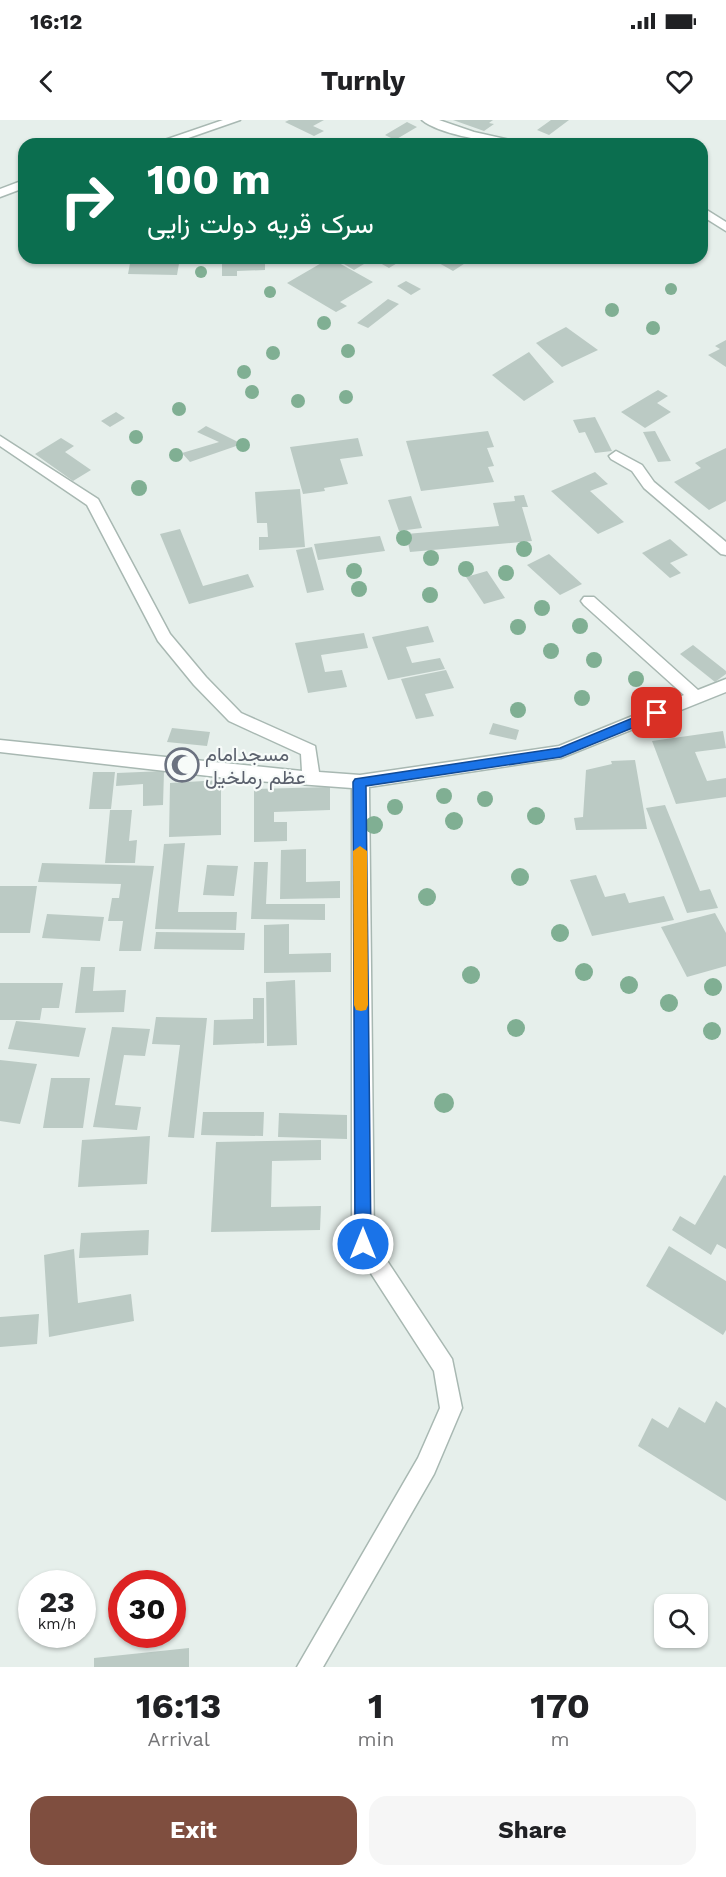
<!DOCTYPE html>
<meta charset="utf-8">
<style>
:root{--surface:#fff;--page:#f6f6f6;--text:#202124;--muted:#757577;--accent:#7f4e3f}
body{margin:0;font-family:"Work Sans",Vazirmatn,sans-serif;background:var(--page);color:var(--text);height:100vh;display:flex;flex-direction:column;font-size:22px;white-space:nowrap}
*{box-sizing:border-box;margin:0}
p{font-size:20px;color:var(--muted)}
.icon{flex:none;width:33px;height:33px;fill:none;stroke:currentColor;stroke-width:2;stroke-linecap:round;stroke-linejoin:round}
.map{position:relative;height:1547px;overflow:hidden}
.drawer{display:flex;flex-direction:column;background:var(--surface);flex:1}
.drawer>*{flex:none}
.top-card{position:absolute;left:18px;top:18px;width:690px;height:126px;border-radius:18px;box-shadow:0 2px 4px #0004;background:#0b6e4f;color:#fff;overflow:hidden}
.buttons{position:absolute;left:654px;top:1474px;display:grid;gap:12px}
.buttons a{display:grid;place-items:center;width:54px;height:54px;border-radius:12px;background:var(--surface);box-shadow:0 2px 4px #0004;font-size:30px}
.speed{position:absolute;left:18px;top:1450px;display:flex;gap:12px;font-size:30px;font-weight:700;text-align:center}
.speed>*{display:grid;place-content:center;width:78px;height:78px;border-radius:50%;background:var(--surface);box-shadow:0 2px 4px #0004;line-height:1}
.speed small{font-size:15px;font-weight:400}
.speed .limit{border:9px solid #d22;background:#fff;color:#111}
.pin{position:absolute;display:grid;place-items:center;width:51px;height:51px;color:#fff;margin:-26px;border-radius:12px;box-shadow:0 3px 9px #0006}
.me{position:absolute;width:66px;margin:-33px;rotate:0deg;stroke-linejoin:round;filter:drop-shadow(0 0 4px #0008)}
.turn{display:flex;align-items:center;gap:21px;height:126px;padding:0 30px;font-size:27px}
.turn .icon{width:78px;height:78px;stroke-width:2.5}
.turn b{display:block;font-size:42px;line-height:51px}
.eta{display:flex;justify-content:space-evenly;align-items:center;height:102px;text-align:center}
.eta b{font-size:36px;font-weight:700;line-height:42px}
.primary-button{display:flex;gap:12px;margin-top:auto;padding:12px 30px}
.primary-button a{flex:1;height:69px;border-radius:18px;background:var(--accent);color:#fff;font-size:24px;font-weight:700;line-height:69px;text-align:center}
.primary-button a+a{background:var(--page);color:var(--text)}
.status{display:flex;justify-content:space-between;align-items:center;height:42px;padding:0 30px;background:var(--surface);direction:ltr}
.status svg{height:16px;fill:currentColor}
header{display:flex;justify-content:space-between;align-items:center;height:78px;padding:0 30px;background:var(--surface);font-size:27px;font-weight:700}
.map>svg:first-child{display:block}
.building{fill:#bbcac4}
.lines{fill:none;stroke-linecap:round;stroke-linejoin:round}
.street-casing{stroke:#a8b8b2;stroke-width:3}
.street{fill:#fff;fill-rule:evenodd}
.tree{fill:#80af93}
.route{fill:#1a73e8;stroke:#114b97;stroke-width:1.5}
.slow{fill:#f59e0b}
.labels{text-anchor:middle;stroke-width:4.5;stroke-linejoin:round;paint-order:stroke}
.worship-label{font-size:20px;fill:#5b616d;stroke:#f7fbf9;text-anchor:start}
</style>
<div class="status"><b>16:12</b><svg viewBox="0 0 49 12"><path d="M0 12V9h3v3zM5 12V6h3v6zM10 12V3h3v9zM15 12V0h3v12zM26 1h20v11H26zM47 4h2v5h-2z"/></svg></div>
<header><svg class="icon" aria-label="back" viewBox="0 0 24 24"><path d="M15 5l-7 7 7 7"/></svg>Turnly<svg class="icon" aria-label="heart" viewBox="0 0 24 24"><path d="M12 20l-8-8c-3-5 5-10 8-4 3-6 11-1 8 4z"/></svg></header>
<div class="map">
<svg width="726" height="1547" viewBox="0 0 726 1547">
<rect width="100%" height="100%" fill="#e6efeb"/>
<path class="building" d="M289,0H324L313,6L324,11L314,16L285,2Z
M453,0H493L489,3L494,4L484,11Z
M551,0H569L549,15L537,10Z
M407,2L417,7L395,20L385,15Z
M131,138H180L177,155L128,154Z
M222,138H265V150L237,151V156H222Z
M330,138L373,162L340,182L347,186L336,192L287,163Z
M345,138H363L369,141L354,150L339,141Z
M371,138H392L399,142L389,148Z
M430,138H460L467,142L453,151Z
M406,161L421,169L411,175L397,166Z
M388,179L399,184L368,208L357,203Z
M566,207L598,230L562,247L536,223Z
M726,220V247L708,235L720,229L715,226Z
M529,232L554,262L524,281L492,255Z
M658,270L668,276L657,283L671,292L645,308L621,292Z
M116,292L125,298L110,307L101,301Z
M595,297L612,331L595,333L585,312L579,313L573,300Z
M206,306L242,324L190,342L182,333L219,322L197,312Z
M488,311L494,327L487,328L494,346L488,347L494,362L421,371L406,321Z
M655,311L671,341L658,342L643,312Z
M61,318L74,326L65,332L91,350L73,361L35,334Z
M358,318L363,336L340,339L348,364L324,368L325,371L303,374L290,327Z
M726,328V381L709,390L674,362L701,348L695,343Z
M595,352L608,364L590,371L624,402L598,414L551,371Z
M300,369L305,427L259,430V417H268L267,403H257L255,372Z
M524,375L528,387H522L532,421L410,432L406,414L499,406L493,383L515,381L514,376Z
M411,376L422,408L399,411L388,380Z
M180,409L203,466L248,454L254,467L189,484L160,414Z
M380,416L385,431L318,440L314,424Z
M670,419L688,435L670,443L681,453L670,458L642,433Z
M312,427L324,470L307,473L296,430Z
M549,434L582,464L560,475L527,445Z
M487,451L505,478L484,484L466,457Z
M428,506L434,522L406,527L412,543L440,538L445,549L388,560L372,517Z
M364,513L368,528L321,535L325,552L342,550L347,567L308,573L295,523Z
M693,525L726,551V554L715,562L680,534Z
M446,550L454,568L425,574L434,596L416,599L401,559Z
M493,603L519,610L516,620L489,614Z
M172,608L210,612L207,626L167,622Z
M723,611L726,628L695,632L707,661L726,658V677L676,684L652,621Z
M635,640L647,709L576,710L574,698L583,697L586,650L612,644L611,641Z
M164,651L163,685L143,686V664L116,666L117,653Z
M93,652H115L111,689H89Z
M221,660V715L169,717L170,663Z
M330,667V690L274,692V702H287V721L254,722V669Z
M665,685L700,771L710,769L718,788L687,793L646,688Z
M110,690H132L129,721L137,720L135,743H105Z
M185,723L178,792H237L236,810L155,809L164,724Z
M306,729V762L340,761V778L280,779L281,730Z
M254,742H268L266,784H325V800L251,799Z
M42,743L154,746L141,831H119L123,801H108L112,778H119L121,764L38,762Z
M207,745L238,746L234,776L203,775Z
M596,755L605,777L625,773L629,783L664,776L674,800L592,816L570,760Z
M0,766H37L30,813H0Z
M715,793L726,813V846L687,857L661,807Z
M47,794L104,797L100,821L42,818Z
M289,804V834L331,833V852L264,853V805Z
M156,812L245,813L244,830L154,829Z
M81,847H95L93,871L126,870L124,892L75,893Z
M295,860L297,925L267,926L266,862Z
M0,863H63L59,888H42L40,900H0Z
M253,878H264V923L213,925L214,900L253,899Z
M156,897L207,898L194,1018L168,1017L180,925L152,924Z
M16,901L86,908L79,937L8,929Z
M112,907L150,909L145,936L124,935L115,985L141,987L137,1010L93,1007Z
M0,940L37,944L20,1004L0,1001Z
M51,958H90L83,1008H43Z
M203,992H264L263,1016L201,1015Z
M279,993L347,995V1019L278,1017Z
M150,1016L147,1064L78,1067L82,1020Z
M321,1020V1040L272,1041L271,1087L321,1086L320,1110L211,1112L216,1022Z
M724,1055L726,1056V1129L717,1124L711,1135L672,1110L680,1096L695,1105Z
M149,1110L148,1135L79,1138L81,1113Z
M669,1126L726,1161V1210L723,1215L646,1166Z
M74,1129L78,1183L131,1174L134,1201L49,1217L44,1135Z
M39,1194L37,1224L0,1227V1197Z
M716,1281L726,1288V1381L638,1326L652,1298L668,1308L679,1287L705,1303Z
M189,1528V1547H94V1538Z"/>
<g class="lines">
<defs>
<path id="street" d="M223,0H240L171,24H153Z
M422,0H439L474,12L519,22L521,24C497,24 440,15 422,0Z
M24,60V68L0,77V69Z
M702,87L726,102V111L702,96Z
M0,316L98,379L170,514L206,557L241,593L315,626L319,652L360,655L559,626L684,575L584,485L581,481L584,477H594L698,570L726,559V572L561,638L369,667L374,1121L452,1239L462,1288L434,1354L323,1547H297L418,1338L440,1288L434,1251L352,1124V668L244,660L0,632V620L302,651L301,634L229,601L194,565L158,521L87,385L0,326Z
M616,331L642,345L654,362L726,422V435L721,434L644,368L632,351L611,339L609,336Z"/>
</defs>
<use href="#street" class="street-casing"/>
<use href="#street" class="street"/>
</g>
<g class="tree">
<circle cx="201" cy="152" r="6"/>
<circle cx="671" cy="169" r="6"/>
<circle cx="270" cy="172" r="6"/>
<circle cx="612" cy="190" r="7"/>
<circle cx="324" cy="203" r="7"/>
<circle cx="653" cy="208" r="7"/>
<circle cx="348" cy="231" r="7"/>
<circle cx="273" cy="233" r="7"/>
<circle cx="244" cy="252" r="7"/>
<circle cx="252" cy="272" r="7"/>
<circle cx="346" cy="277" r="7"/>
<circle cx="298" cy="281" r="7"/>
<circle cx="179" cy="289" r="7"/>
<circle cx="136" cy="317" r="7"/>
<circle cx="243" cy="325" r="7"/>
<circle cx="176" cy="335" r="7"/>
<circle cx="139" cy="368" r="8"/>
<circle cx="404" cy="418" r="8"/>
<circle cx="524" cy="429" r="8"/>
<circle cx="431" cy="438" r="8"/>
<circle cx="466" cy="449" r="8"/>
<circle cx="354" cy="451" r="8"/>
<circle cx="506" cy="453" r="8"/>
<circle cx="359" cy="469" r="8"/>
<circle cx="430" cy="475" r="8"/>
<circle cx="542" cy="488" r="8"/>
<circle cx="580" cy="506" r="8"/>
<circle cx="518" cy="507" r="8"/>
<circle cx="551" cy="531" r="8"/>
<circle cx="594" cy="540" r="8"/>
<circle cx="636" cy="559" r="8"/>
<circle cx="582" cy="578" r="8"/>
<circle cx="518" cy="590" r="8"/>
<circle cx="444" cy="676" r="8"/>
<circle cx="485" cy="679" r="8"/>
<circle cx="395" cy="687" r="8"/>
<circle cx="536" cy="696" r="9"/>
<circle cx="454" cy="701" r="9"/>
<circle cx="374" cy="705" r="9"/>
<circle cx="520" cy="757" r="9"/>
<circle cx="427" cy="777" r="9"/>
<circle cx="560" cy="813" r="9"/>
<circle cx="584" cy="852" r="9"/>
<circle cx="471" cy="855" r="9"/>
<circle cx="629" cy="865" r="9"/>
<circle cx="713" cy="867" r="9"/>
<circle cx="669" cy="883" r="9"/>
<circle cx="516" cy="908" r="9"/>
<circle cx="712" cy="911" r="9"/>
<circle cx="444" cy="983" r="10"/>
</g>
<path class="route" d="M657,588L662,589L663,593L662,596L561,637L366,666L371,1124L368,1129L363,1132L357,1129L355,1124L353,662L355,659L560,628Z"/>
<path class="slow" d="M360,726L367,731L368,885L366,890L361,891L356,890L354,885L353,731Z"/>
<defs>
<symbol id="mosque-ring" viewBox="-11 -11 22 22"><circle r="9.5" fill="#f7fbf9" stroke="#6b7280" stroke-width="1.5"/><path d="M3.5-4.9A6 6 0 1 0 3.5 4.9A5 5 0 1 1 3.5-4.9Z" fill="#6b7280"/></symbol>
</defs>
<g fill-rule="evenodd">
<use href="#mosque-ring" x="163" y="626" width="38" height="38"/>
</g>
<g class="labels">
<g class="worship-label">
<text x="205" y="641">مسجدامام<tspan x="205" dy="23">عظم رملخیل</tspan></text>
</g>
</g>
</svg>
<div class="buttons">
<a><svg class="icon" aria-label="search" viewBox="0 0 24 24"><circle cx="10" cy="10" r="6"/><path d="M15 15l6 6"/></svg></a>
</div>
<div class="speed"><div>23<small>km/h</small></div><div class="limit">30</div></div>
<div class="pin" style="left:657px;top:593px;background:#d93025"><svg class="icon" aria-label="arrive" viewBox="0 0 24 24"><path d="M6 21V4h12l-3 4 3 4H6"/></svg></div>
<svg class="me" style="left:363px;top:1124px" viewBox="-20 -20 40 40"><circle r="17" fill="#1a73e8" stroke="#fff" stroke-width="3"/><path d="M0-11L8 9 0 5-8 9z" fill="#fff"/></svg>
<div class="top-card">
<div class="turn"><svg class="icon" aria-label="right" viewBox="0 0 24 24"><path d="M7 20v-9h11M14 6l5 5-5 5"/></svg><div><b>100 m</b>سرک قریه دولت زایی</div></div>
</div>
</div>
<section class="drawer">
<div class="eta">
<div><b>16:13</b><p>Arrival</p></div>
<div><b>1</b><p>min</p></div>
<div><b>170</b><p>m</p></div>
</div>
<div class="primary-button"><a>Exit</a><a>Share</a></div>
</section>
